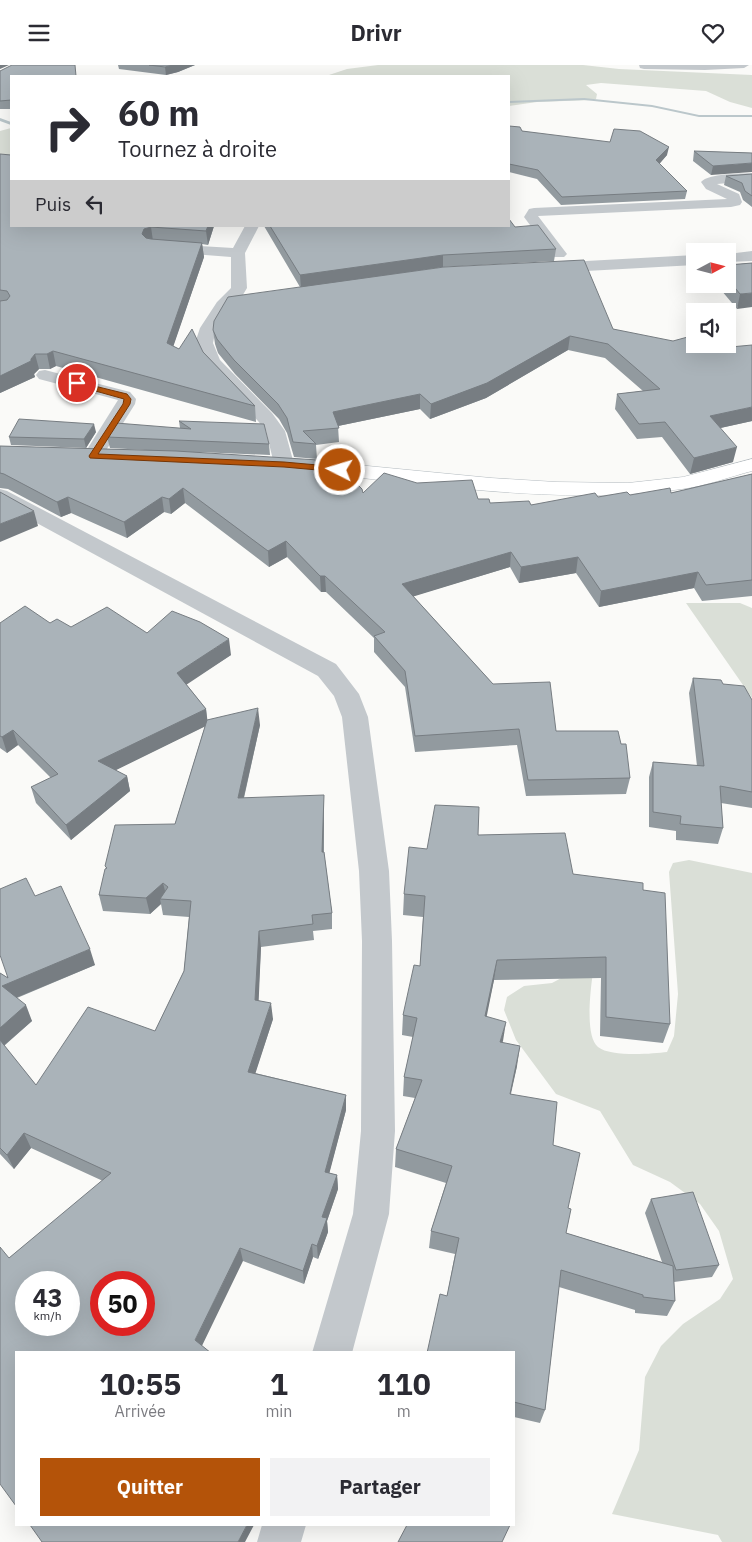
<!DOCTYPE html>
<html lang="fr">
<meta charset="utf-8">
<style>
:root{--surface:#fff;--page:#f2f2f3;--text:#2b2b33;--muted:#7c7c81;--accent:#b45309}
body{margin:0;font-family:"IBM Plex Sans",sans-serif;background:var(--page);color:var(--text);height:100vh;display:flex;flex-direction:column;font-size:19px;white-space:nowrap}
*{box-sizing:border-box;margin:0}
p{font-size:16px;color:var(--muted)}
.icon{flex:none;width:28px;height:28px;fill:none;stroke:currentColor;stroke-width:2;stroke-linecap:round;stroke-linejoin:round}
.map{position:relative;flex:1;overflow:hidden}
.details{position:absolute;left:15px;top:1286px;width:500px;height:175px;display:flex;flex-direction:column;background:var(--surface);border-radius:0px;box-shadow:0 5px 20px #0002}
.details>*{flex:none}
.top-card{position:absolute;left:10px;top:10px;width:500px;height:152px;border-radius:0px;box-shadow:0 5px 20px #0002;background:#fff;color:var(--text);overflow:hidden}
.needle{width:32px;rotate:83deg}
.buttons{position:absolute;left:686px;top:178px;display:grid;gap:10px}
.buttons a{display:grid;place-items:center;width:50px;height:50px;border-radius:0px;background:var(--surface);box-shadow:0 5px 20px #0002;font-size:25px}
.speed{position:absolute;left:15px;top:1206px;display:flex;gap:10px;font-size:25px;font-weight:700;text-align:center}
.speed>*{display:grid;place-content:center;width:65px;height:65px;border-radius:50%;background:var(--surface);box-shadow:0 5px 20px #0002;line-height:1}
.speed small{font-size:12px;font-weight:400}
.speed .limit{border:8px solid #d22;background:#fff;color:#111}
.pin{position:absolute;display:grid;place-items:center;width:42px;height:42px;color:#fff;margin:-21px;border:2px solid #fff;border-radius:50%;box-shadow:0 1px 5px #0007}
.me{position:absolute;width:55px;margin:-28px;rotate:275deg;stroke-linejoin:round;filter:drop-shadow(0 0 4px #0008)}
.turn{display:flex;align-items:center;gap:18px;height:105px;padding:0 25px;font-size:22px}
.turn .icon{width:65px;height:65px;stroke-width:2.5}
.turn b{display:block;font-size:35px;line-height:42px}
.then{display:flex;align-items:center;height:48px;padding:0 25px;background:#0003;gap:10px;font-size:19px}
.eta{display:flex;justify-content:space-evenly;align-items:center;height:85px;text-align:center}
.eta b{font-size:30px;font-weight:700;line-height:35px}
.action{display:flex;gap:10px;margin-top:auto;padding:10px 25px}
.action a{flex:1;height:58px;border-radius:0px;background:var(--accent);color:#fff;font-size:20px;font-weight:700;line-height:58px;text-align:center}
.action a+a{background:var(--page);color:var(--text)}
header{display:flex;justify-content:space-between;align-items:center;height:65px;padding:0 25px;background:var(--surface);font-size:22px;font-weight:700}
.map>svg:first-child{display:block}
.green{fill:#dadfd7}
.lines{fill:none;stroke-linecap:round;stroke-linejoin:round}
.stream{fill:#bbc7cb;fill-rule:evenodd}
.secondary-casing{stroke:#b3babf;stroke-width:1}
.street{fill:#c3c8cc;fill-rule:evenodd}
.secondary{fill:#fff;fill-rule:evenodd}
.wall{fill:#929a9f}
.shaded-wall{fill:#777d82}
.building{fill:#aab3b9;stroke:#777d82;fill-rule:evenodd}
.route{fill:#b45309;stroke:#753606}
</style>
<header><svg class="icon" aria-label="menu" viewBox="0 0 24 24"><path d="M4 6h16M4 12h16M4 18h16"/></svg>Drivr<svg class="icon" aria-label="heart" viewBox="0 0 24 24"><path d="M12 20l-8-8c-3-5 5-10 8-4 3-6 11-1 8 4z"/></svg></header>
<div class="map">
<svg width="752" height="1477" viewBox="0 0 752 1477">
<rect width="100%" height="100%" fill="#fafaf8"/>
<path class="green" d="M378,0H583L619,4L752,10V43L730,37L706,26L601,18L586,20L597,29L596,34L592,35L537,37L509,41V11H326L347,4Z
M11,63V98L0,100V66Z
M686,538H740L752,543V633Z
M689,795L752,808V1477H722L718,1470L612,1449L639,1385L645,1312L661,1281L683,1259L720,1234L733,1214L719,1166L700,1139L670,1117L633,1100L600,1046L556,1029L516,975L504,945L507,932L524,921L552,918L595,895C592,912 583,970 598,982C610,992 651,989 667,987L674,971L678,929L669,807L673,798Z"/>
<g class="lines">
<path class="stream" d="M584,33L652,40L699,50H752V52H699L652,42L584,35L509,38V36Z
M0,53L11,57V60L0,56Z"/>
<defs>
<path id="secondary" d="M752,394V406C729,412 705,421 682,424C561,441 427,419 306,407L299,405L296,401L299,397L306,395L491,413L556,417L628,418L683,412Z"/>
</defs>
<use href="#secondary" class="secondary-casing"/>
<path class="street" d="M639,0H749L744,3L705,5L644,4L640,3Z
M752,108V116L717,119L739,129L742,137L740,140L731,142L538,151L567,189L564,192H554L524,152L529,144L534,143L727,134L706,124L701,117C709,108 740,109 752,108Z
M245,161H259L245,188L247,223L241,233L229,243L216,263L213,278L220,295L272,348L285,366L294,399L291,403L284,405L277,403L274,399L266,366L258,356L206,301L195,278L200,263L217,237L231,223V192L167,187L162,186L160,183L162,180L167,179L233,183Z
M752,186V196L728,197V189Z
M695,190V200L550,208L545,206L542,203L545,200L550,198Z
M45,305L130,327L136,334L135,339L100,395L93,397L86,395L83,391L118,335L39,314L36,310L39,306Z
M0,424L7,426L336,599L359,629L368,652L389,806L392,876L395,1066L389,1149L352,1288H312L353,1149L361,1066L362,876L359,806L342,652L334,631L318,611L0,438Z
M262,1460H306L301,1477H257Z"/>
<use href="#secondary" class="secondary"/>
</g>
<path class="wall" d="M118,0H195L178,7L166,10L119,4Z
M0,6L11,11V44H0Z
M509,61L522,66L667,90L659,99L687,126L685,134L561,140L537,114L509,107Z
M694,86L752,88L711,110L693,96Z
M0,89L11,161H214L208,180L202,179L204,192L173,281L179,284L203,287L255,341L256,357L56,301L50,304H39L34,309L35,312L0,328Z
M752,109V142L743,135L740,127L724,120L726,111Z
M264,161L515,162L556,184L554,196L443,202L369,213L613,264L698,285L752,356L720,363L733,397L690,409L662,372L637,374L615,344L617,329L643,326L605,293L568,285L486,333L430,354L420,344L338,361L339,377L316,380L317,394L294,392L287,368L279,354L235,309L218,288L215,279L213,265L300,222Z
M752,198L737,244L716,219H728V200Z
M179,356L269,379L270,390L198,387L363,428L417,418L490,438L531,440L598,432L671,428L752,409V531L702,536L694,523L599,542L576,508L519,518L510,502L413,531L493,619L556,666L621,679L630,713L626,729L526,731L517,680L415,687L405,622L374,587V573L326,527H321L287,492L269,502L185,438L171,449L164,447L127,473L71,448L61,452L8,424L0,423V381L145,385L110,383L107,372L180,363Z
M96,367L86,383L11,380L9,372Z
M0,558H50L71,562L147,568L231,590L186,619L206,644L207,655L260,660L244,733L324,746V787L332,848V864L313,866L314,875L261,882L258,936L273,954L255,1008L346,1030V1045L329,1108L337,1110L338,1124L327,1156L328,1167L318,1194L313,1192L304,1219L243,1196L9,1193L103,1116L31,1083L14,1104L0,1089V908L8,913L35,831L95,900L17,933L32,956L4,981L36,1020L155,966L184,906L189,852L163,850L161,839L150,849L103,846L99,830L106,803L105,801L175,759L205,661L115,705L127,711L130,726L71,775L36,738L31,722L51,713L18,680L7,688L0,683Z
M693,613L723,619L752,635V743L721,738L723,763L718,779L676,775V766L649,762V712L653,697L697,701L689,628Z
M478,770L573,809L643,825L670,959L663,978L600,971L601,913L494,915L486,951L517,1001L511,1029L553,1080L568,1143L566,1168L662,1197L645,1148L651,1134L719,1200L712,1212L674,1217L675,1236L667,1251L635,1248V1245L559,1222L545,1345L540,1358L514,1352V1288L447,1231L455,1189L429,1183L431,1166L446,1118L395,1102L396,1084L415,1033L403,1031L404,1012L413,972L402,970L403,950L420,901L423,852L403,850L404,829L427,784Z"/>
<path class="shaded-wall" d="M0,0H9L0,4Z
M173,0H195L178,7L166,10L165,2Z
M669,82L667,90L655,104L656,95Z
M752,98V107L711,110L713,101Z
M208,161H214L208,180L206,166Z
M151,162L153,176L146,178L142,169L144,164Z
M202,178L204,192L169,294L167,278Z
M443,190V202L301,223L300,210Z
M752,228V242L737,244L740,229Z
M570,271L568,285L486,333L430,354L431,339Z
M53,286L56,301L50,304L47,289Z
M35,289L39,304L34,309L35,312L0,328V311L31,294Z
M420,329V344L333,362V347Z
M752,342V356L707,366L710,351Z
M94,359L96,367L86,383L84,374Z
M737,382L733,397L690,409L694,393Z
M183,423L185,438L171,449L169,434Z
M68,432L71,448L61,452L57,437Z
M162,432L164,447L127,473L124,457Z
M34,446L38,461L0,477V459Z
M286,476L287,492L269,502L268,486Z
M511,487L510,502L402,535V519Z
M578,492L576,508L519,518L521,502Z
M698,507L694,523L599,542L601,526Z
M320,511H325L326,527H321Z
M229,574L231,590L180,624L177,608Z
M258,643L260,660L240,749L238,733Z
M206,644L208,660L102,712L98,696Z
M13,665L18,680L7,688L2,672Z
M127,711L130,726L71,775L66,760Z
M324,730V746L323,804L322,787Z
M163,818L167,834H160L161,839L150,849L146,833Z
M259,866L261,882L258,951L255,935Z
M90,884L95,900L8,936L2,921Z
M497,895L494,915L483,970L485,951Z
M271,938L273,954L251,1022L248,1007Z
M26,940L32,956L1,983L0,980V963Z
M506,957L503,976L497,996L500,977Z
M520,981L517,1001L506,1048L510,1029Z
M346,1030V1045L326,1121L325,1107Z
M24,1068L31,1083L14,1104L7,1090Z
M337,1110L338,1124L327,1156L328,1167L318,1194L317,1181L322,1152Z
M312,1179L313,1192L304,1219L303,1206Z
M240,1183L243,1196L199,1287L195,1275Z
M247,1460H254L245,1477H238Z"/>
<path class="building" d="M12,0H75L76,11H11V35L0,36V6Z
M149,0H173L165,2Z
M509,61L520,62L522,66L610,77L614,64L640,66L669,82L656,95L687,126L562,132L538,105L509,99Z
M694,86L752,88V98L713,101Z
M0,89L11,90V161H208L206,166L151,162L144,164L142,169L146,173L151,174L202,178L167,278L179,284L192,264L203,287L255,341L53,286L47,289H35L31,294V296L0,311V236L7,235L10,231L7,226L0,225Z
M752,109V131L745,126L742,118L726,111Z
M509,154L515,162L538,160L556,184L443,190L300,210L270,161H509Z
M584,195L613,264L673,276L695,270V279H697L698,285L752,280V342L710,351L737,382L694,393L665,357L639,359L617,329L660,324L608,279L570,271L487,318L431,339L420,329L333,347L339,363L303,366L316,379L293,377L287,353L278,339L234,295L217,274L213,265L214,256L228,232L444,202Z
M752,198V228L740,229L728,214V200Z
M19,354L94,359L84,374L9,372Z
M179,356L264,359L269,379L107,372L116,358L191,364Z
M0,381L176,386L334,396L362,424L363,428L384,408L417,418L472,415L478,434H489L490,438L529,436L531,440L595,428L598,432L627,427L630,430L670,423L671,428L752,409V515L706,520L698,507L601,526L578,492L521,502L511,487L402,519L493,619L550,617L556,666H618L621,679H626L630,713L528,715L519,664L415,671L405,606L374,571L385,567L325,511H320L286,476L268,486L183,423L169,434L162,432L124,457L68,432L57,437L4,409L0,408Z
M0,427L34,446L0,459Z
M25,541L50,558L57,554L71,562L107,542L147,568L172,546L200,557L229,574L177,608L206,644L98,696L127,711L66,760L31,722L58,709L13,665L2,672L0,671V558Z
M693,613L721,615L723,619L744,621L752,635V727L720,721L723,763L680,759L681,751L653,747V697L704,701Z
M258,643L238,733L324,730L322,787H324L332,848L312,850L313,859L259,866L255,935L271,938L248,1007L346,1030L325,1107L337,1110L322,1152L327,1153L317,1181L312,1179L303,1206L240,1183L195,1275L211,1288H16V1441L0,1419V1182L9,1193L111,1108L24,1068L7,1090L0,1083V975L36,1020L88,942L155,966L184,906L191,836L160,834L168,822L163,818L146,833L99,830L105,804L107,803L105,801L115,760L175,759L207,655ZM26,1218H69V1260H26ZM101,1218H144V1260H101Z
M435,740L479,742L478,770L565,768L573,809L643,818V825L665,828L670,959L606,952V892L497,895L485,951L506,957L500,977L520,981L510,1029L557,1037L553,1080L580,1088L568,1143L571,1144L566,1168L673,1201L675,1236L643,1232V1230L561,1205L545,1345L514,1337V1288H427L440,1229L447,1231L459,1173L431,1166L452,1101L396,1084L422,1015L404,1012L417,953L403,950L414,900L420,901L425,831L404,829L409,782L427,784Z
M26,813L35,831L61,821L90,884L2,921L26,940L0,963V908L8,913L0,890V824Z
M693,1127L719,1200L676,1205L651,1134Z
M30,1460H247L238,1477H42Z
M407,1460H510L502,1477H398Z"/>
<path class="route" d="M74,316L127,329L131,334L130,339L98,389L284,397L340,402L344,405L340,407L284,402L90,393L89,391L123,339L124,334L74,320Z"/>
</svg>
<div class="buttons">
<a><svg class="needle" viewBox="-14 -14 28 28"><path d="M0-13l5 13h-10z" fill="#e53935"/><path d="M0 13l5-13h-10z" fill="#7c7c81"/></svg></a>
<a><svg class="icon" aria-label="sound" viewBox="0 0 24 24"><path d="M4 9h4l5-4v14l-5-4H4zM17 9q2 3 0 6"/></svg></a>
</div>
<div class="speed"><div>43<small>km/h</small></div><div class="limit">50</div></div>
<div class="pin" style="left:77px;top:318px;background:#d93025"><svg class="icon" aria-label="arrive" viewBox="0 0 24 24"><path d="M6 21V4h12l-3 4 3 4H6"/></svg></div>
<svg class="me" style="left:340px;top:405px" viewBox="-20 -20 40 40"><circle r="17" fill="#b45309" stroke="#fff" stroke-width="3"/><path d="M0-11L8 9 0 5-8 9z" fill="#fff"/></svg>
<div class="top-card">
<div class="turn"><svg class="icon" aria-label="right" viewBox="0 0 24 24"><path d="M7 20v-9h11M14 6l5 5-5 5"/></svg><div><b>60 m</b>Tournez à droite</div></div>
<div class="then">Puis<svg class="icon" aria-label="left" viewBox="0 0 24 24"><path d="M17 20v-9H6M10 6l-5 5 5 5"/></svg></div>
</div>
<section class="details">
<div class="eta">
<div><b>10:55</b><p>Arrivée</p></div>
<div><b>1</b><p>min</p></div>
<div><b>110</b><p>m</p></div>
</div>
<div class="action"><a>Quitter</a><a>Partager</a></div>
</section>
</div>
